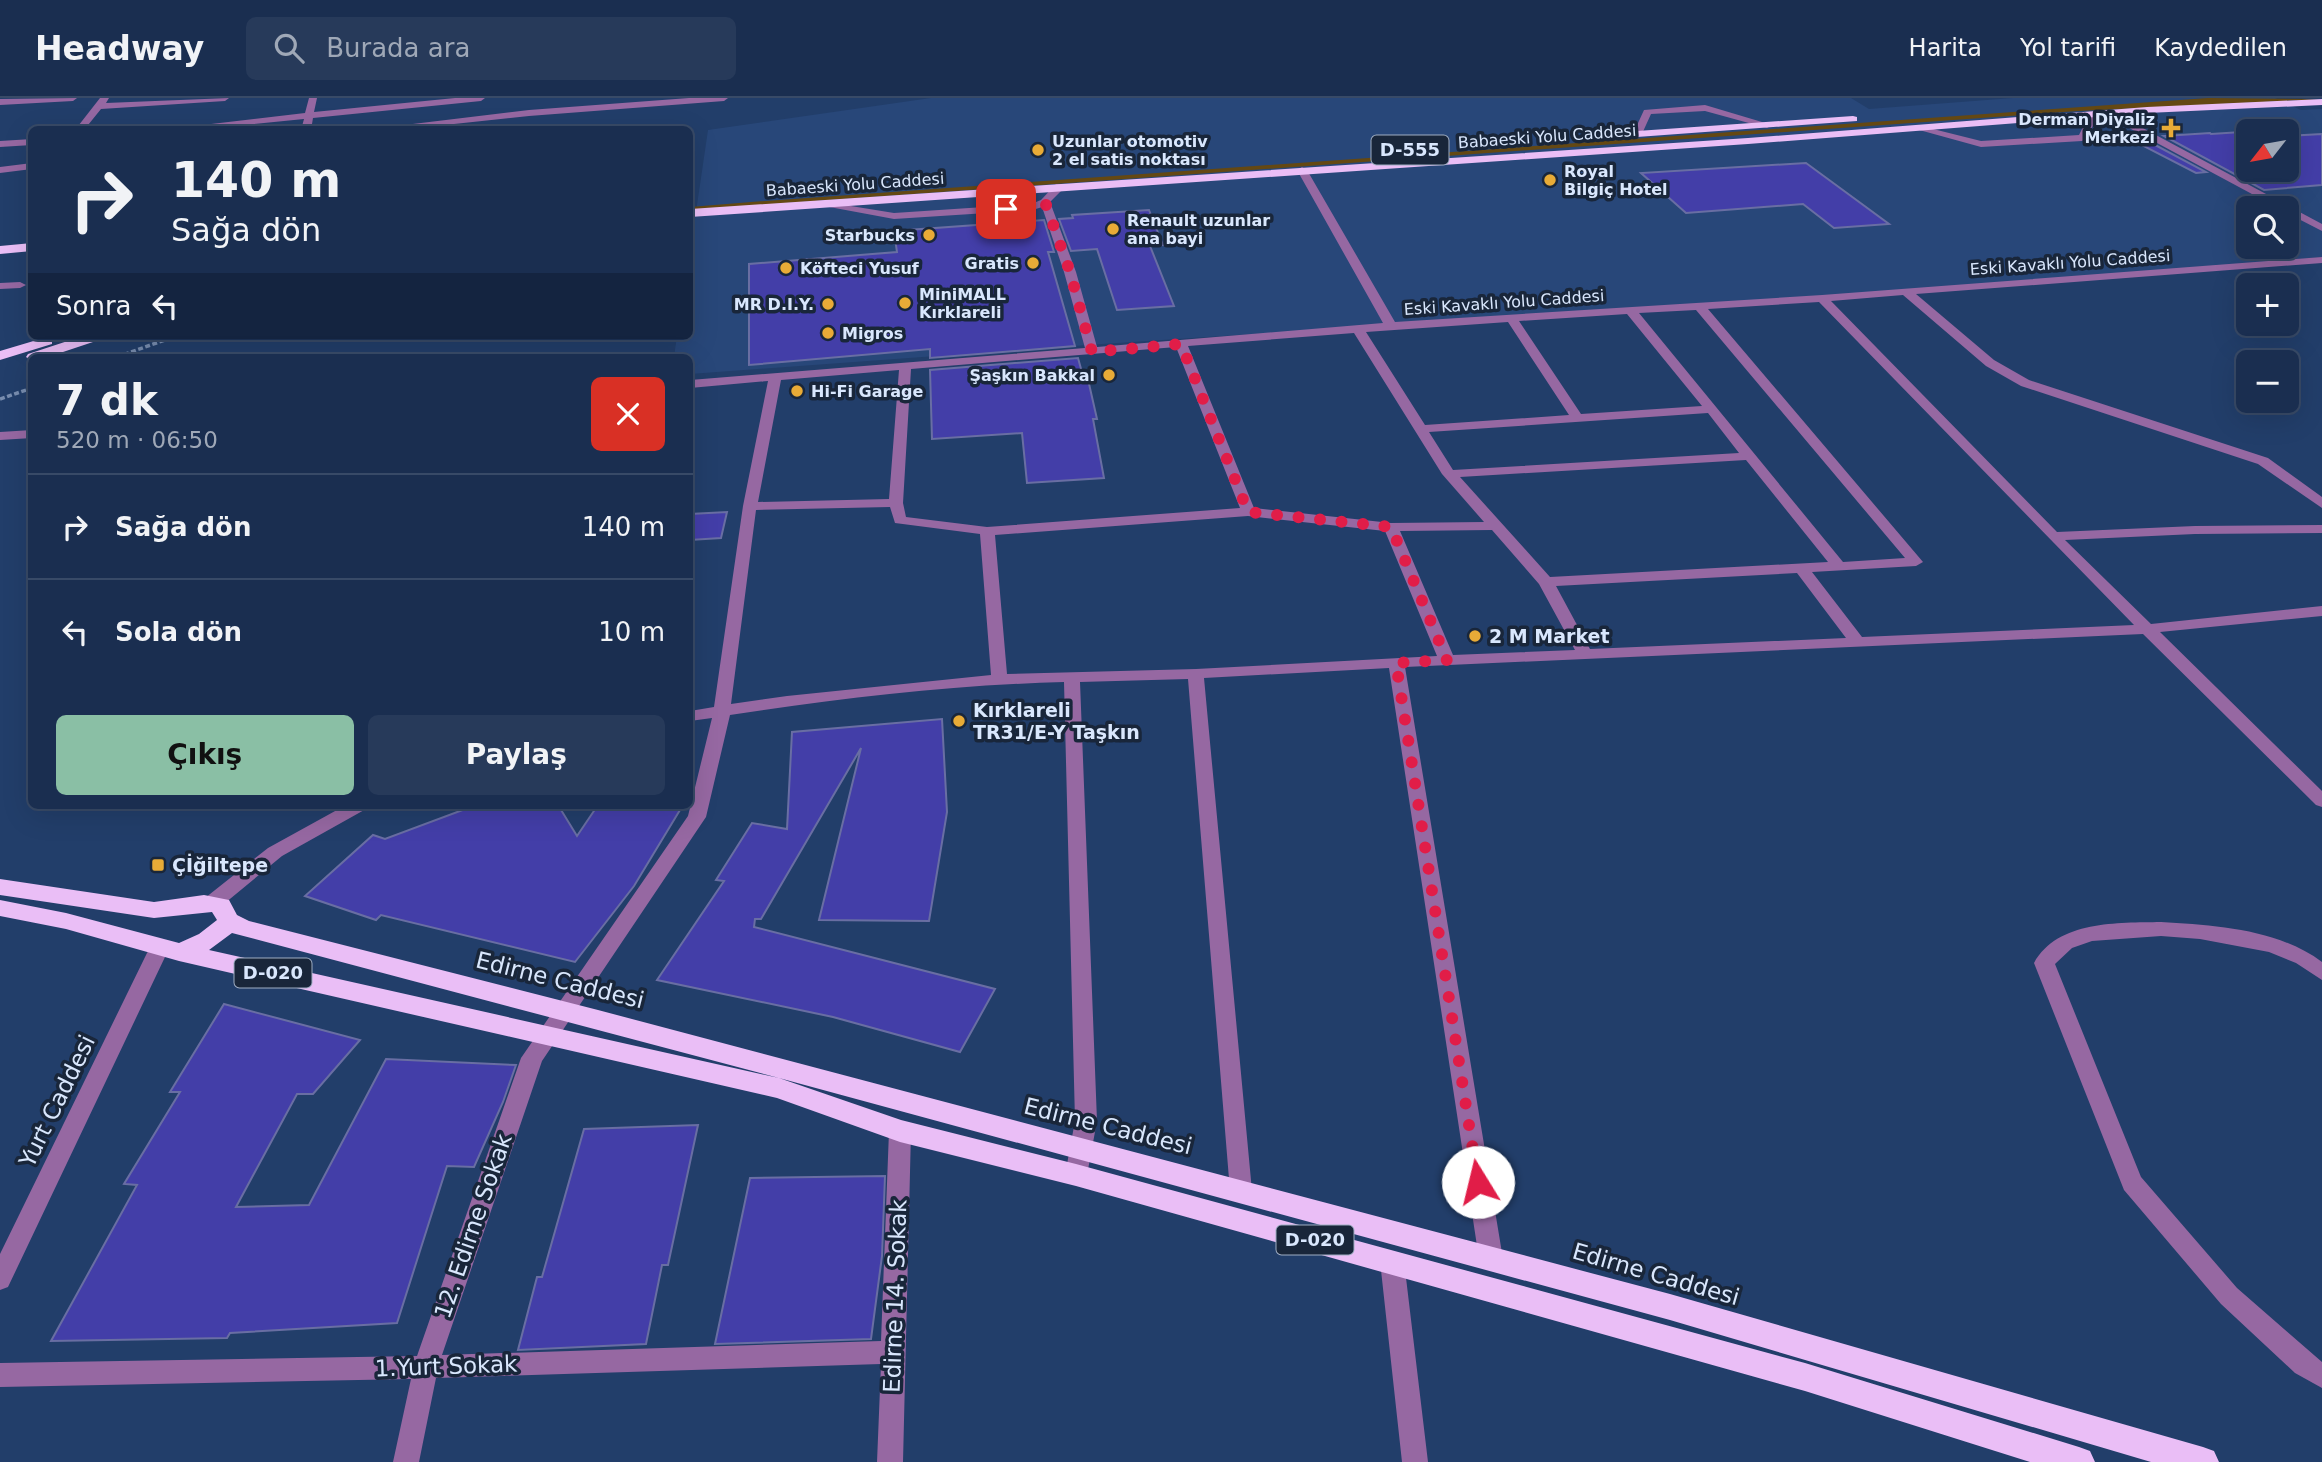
<!DOCTYPE html>
<html lang="tr">
<meta charset="utf-8">
<style>
:root{--surface:#1a2e50;--page:#273a5a;--text:#f1f3f6;--muted:#9fa8b7;--line:#384a67;--accent:#8abfa5}
body{margin:0;font-family:"DejaVu Sans",sans-serif;background:var(--page);color:var(--text);height:100vh;display:flex;flex-direction:column;font-size:26px;white-space:nowrap}
*{box-sizing:border-box;margin:0}
p{font-size:23px;color:var(--muted)}
.icon{flex:none;width:38px;height:38px;fill:none;stroke:currentColor;stroke-width:2;stroke-linecap:round;stroke-linejoin:round}
.map{position:relative;flex:1;overflow:hidden}
.panel{position:absolute;left:28px;top:256px;width:665px;height:455px;display:flex;flex-direction:column;background:var(--surface);border-radius:10px;box-shadow:0 7px 28px #0002,0 0 0 2px var(--line)}
.panel>*{flex:none}
.top-card{position:absolute;left:28px;top:28px;width:665px;height:214px;border-radius:10px;box-shadow:0 7px 28px #0002,0 0 0 2px var(--line);background:#1a2e50;color:var(--text);overflow:hidden}
.needle{width:46px;rotate:239deg}
.tools{position:absolute;left:2236px;top:21px;display:grid;gap:14px}
.tools a{display:grid;place-items:center;width:63px;height:63px;border-radius:10px;background:var(--surface);box-shadow:0 7px 28px #0002,0 0 0 2px var(--line);font-size:35px}
.pin{position:absolute;display:grid;place-items:center;width:60px;height:60px;color:#fff;margin:-30px;border-radius:14px;box-shadow:0 4px 10px #0006}
.me{position:absolute;width:77px;margin:-38px;rotate:351deg;stroke-linejoin:round;filter:drop-shadow(0 0 5px #0008)}
.turn{display:flex;align-items:center;gap:24px;height:147px;padding:0 28px;font-size:32px}
.turn .icon{width:91px;height:91px;stroke-width:2.5}
.turn b{display:block;font-size:49px;line-height:60px}
.then{display:flex;align-items:center;height:66px;padding:0 28px;background:#0003;gap:14px;font-size:26px}
.round{display:grid;place-items:center;flex:none;width:74px;height:74px;border-radius:10px;background:var(--page)}
.head{display:flex;align-items:center;justify-content:space-between;height:119px;padding:0 28px}
h1{font-size:42px;font-weight:800;line-height:52px}
.action{display:flex;gap:14px;margin-top:auto;padding:14px 28px}
.action a{flex:1;height:80px;border-radius:10px;background:var(--accent);color:#111;font-size:28px;font-weight:800;line-height:80px;text-align:center}
.action a+a{background:var(--page);color:var(--text)}
ul{padding:0;list-style:none}
li{display:flex;align-items:center;gap:21px;height:105px;padding:0 28px;border-top:2px solid var(--line)}
li div{flex:1}
li b{display:block;font-size:26px}
li em{font-style:normal}
header{display:flex;align-items:center;gap:42px;box-sizing:border-box;height:98px;padding:0 35px;background:var(--surface);border-bottom:2px solid var(--line)}
header strong{font-size:33px}
nav{display:flex;gap:38px;margin-inline-start:auto;font-size:24px}
.search{width:490px;height:63px;background:var(--page);display:flex;align-items:center;gap:18px;box-sizing:border-box;padding:0 24px;border-radius:10px;color:var(--muted);font-size:26px}
.map>svg:first-child{display:block}
.built{fill:#284779;fill-rule:evenodd}
.green{fill:#644813}
.building{fill:#433ea8;stroke:#696ea3;stroke-width:2}
.lines{fill:none;stroke-linecap:round;stroke-linejoin:round}
.path{stroke:#788daf;stroke-width:3.5;stroke-dasharray:5 2.5;stroke-linecap:butt}
.minor{fill:#9668a2;fill-rule:evenodd}
.highway{fill:#eabef6;fill-rule:evenodd}
.route{stroke:#e11d48;stroke-width:12;stroke-dasharray:0 21.6}
.poi-dot{fill:#e8ab37;stroke:#19263a;stroke-width:2.5}
.labels{text-anchor:middle;stroke-width:7;stroke-linejoin:round;paint-order:stroke}
.far-poi-label{font-size:16px;font-weight:bold;fill:#d9e7fd;stroke:#19263a;text-anchor:start}
.far-street-label{font-size:16px;fill:#d9e7fd;stroke:#19263a}
.shield{fill:#19263a;stroke:#9fadc2;stroke-width:2}
.shield-label{font-size:18px;font-weight:bold;fill:#d9e7fd}
.poi-label{font-size:19px;font-weight:bold;fill:#d9e7fd;stroke:#19263a;text-anchor:start}
.near-street-label{font-size:23px;fill:#d9e7fd;stroke:#19263a}
</style>
<header>
<strong>Headway</strong>
<div class="search"><svg class="icon" aria-label="search" viewBox="0 0 24 24"><circle cx="10" cy="10" r="6"/><path d="M15 15l6 6"/></svg>Burada ara</div>
<nav><a>Harita</a><a>Yol tarifi</a><a>Kaydedilen</a></nav>
</header>
<div class="map">
<svg width="2322" height="1364" viewBox="0 0 2322 1364">
<rect width="100%" height="100%" fill="#223e6a"/>
<path class="built" d="M931,0H1851L1869,11L2013,0H2275L2301,12L2322,11V159L1981,188L1102,246L690,276V259H674L677,238H690V155L708,32ZM2249,33H2287V72H2249ZM2249,110H2287V149H2249Z"/>
<path class="green" d="M2208,0L2322,1L2078,13L690,112V109L751,104Z"/>
<path class="building" d="M2249,33V72H2287V38L2322,36V87L2264,92L2164,38L2210,35L2211,36L2257,33H2258Z
M2142,40L2206,74L2196,75L2130,41Z
M1806,65L1889,126L1834,130L1803,106L1686,115L1641,75Z
M1149,112L1163,147L1150,148L1174,208L1117,212L1097,151L1071,153L1059,121L1073,120L1072,117Z
M1044,122L1054,154H1048L1075,248L930,260V251L749,267V166L897,154L894,133Z
M1078,260L1083,278L1087,277L1097,321H1093L1104,380L1027,385L1022,335L932,341L930,272Z
M727,414L721,440L690,442V416Z
M942,621L947,714L929,823L819,822L861,650L761,821H755L754,829L995,891L960,954L833,919L657,882L724,783L716,782L752,725L787,731L792,634Z
M476,707H558L577,738L598,707H683L634,788L575,864L381,817L376,822L305,798L373,737L385,741Z
M224,906L360,942L313,996H297L236,1109L309,1107L386,961L516,967L503,1004L474,1069L447,1068L397,1225L230,1235L227,1240L51,1243L137,1087L124,1086L180,994H170Z
M698,1027L668,1167H662L646,1246L518,1252L537,1179H542L584,1031Z
M885,1078L882,1158L871,1241L715,1246L750,1080Z"/>
<g class="lines">
<path class="path" d="M117,259L176,238
M0,301L32,290"/>
<path class="minor" d="M77,0L73,3L0,7V1Z
M100,0H109L106,5L229,0L225,3L101,11L84,32H75Z
M309,0H317L314,14L455,0H485L481,3L313,20L311,32H301L304,21L196,32H160L305,15Z
M689,0H728L724,3L529,18L398,32H363L529,12Z
M1705,7L1772,27L1767,30L1705,13L1651,16L1641,38L1633,36L1644,12Z
M2105,13H2111L2322,126V133L2287,115V110H2278L2105,17Z
M2090,15L2098,17L2087,40L2082,43L1981,49L1912,30L1917,27L1981,43L2079,37Z
M32,41V47L0,49V43Z
M32,65V71L0,75V69Z
M1302,69L1307,72L1395,224L1822,197L2322,159V165L1916,196L1994,262L2029,282L2268,360L2322,399V410L2258,366L2021,288L1986,268L1903,197L1831,203L2057,434L2195,428L2322,427V435L2195,436L2065,442L2151,526L2322,508V518L2160,534L2322,693V709L2316,707L2143,536L1405,569L1503,1161L1499,1168L1491,1171L1483,1168L1479,1161L1389,570L1204,580L1252,1093L1249,1100L1241,1103L1233,1100L1230,1093L1188,581L1080,584L1097,1023L1087,1077L1084,1084L1076,1086L1068,1084L1065,1077L1075,1023L1064,584C952,587 840,600 730,617L706,719L542,963L442,1257L881,1243L889,1033L892,1027L900,1024L908,1027L911,1033L903,1364H877L881,1266L436,1280L419,1364H393L411,1281L0,1289V1265L417,1258L521,960L688,718L712,620L690,623V613L714,609L743,408L768,283L690,290V282L1085,250L1064,174L1042,109L1033,112L894,121L824,108L820,107V103L894,115L1031,106L1041,102L1056,86H1064V90L1050,104L1076,174L1097,249L1383,225L1297,72ZM1819,204L2134,527L1862,539L1812,474L1916,468L1923,464L1708,211ZM1696,212L1905,460L1843,464L1639,215ZM1627,216L1702,308L1581,316L1519,223ZM1508,224L1569,317L1425,327L1366,234ZM1354,235L1442,376L1484,424L1391,425L1254,410L1188,248ZM1176,249L1240,410L987,429L906,419L903,405L911,271ZM899,272L889,401L758,404L781,282ZM1708,315L1739,355L1453,372L1429,334ZM1746,362L1828,464L1550,479L1460,379ZM890,409L895,425L980,436L991,577L787,598L731,606L756,412ZM1248,418L1385,433L1437,558L1196,571L1007,576L995,437ZM1492,432L1539,486L1575,552L1453,557L1400,433ZM1797,475L1846,540L1590,551L1556,488Z
M0,185L20,184L26,187L20,190L0,191Z
M32,332V340L0,342V334Z
M346,707H369L366,711L282,758L219,810H205L202,805L205,800L268,750Z
M2161,824C2214,827 2278,831 2322,864V882L2296,865L2269,854L2200,841L2161,838L2092,843L2072,850L2055,866L2141,1079L2237,1190L2322,1264V1290L2295,1275L2221,1206L2124,1092L2034,865C2058,822 2118,825 2161,824Z
M163,842L170,844L173,849L165,859L8,1189L0,1192V1156L147,855L156,844Z
M1392,1153L1400,1156L1404,1163L1428,1364H1402L1380,1163L1384,1156Z"/>
<path class="highway" d="M2322,1V7L2147,15L1748,46L690,119V111L1748,40L2147,9Z
M1853,18L1857,19V23L1637,39L1631,36L1637,33Z
M32,145V153L0,156V148Z
M83,238H104L102,241L48,259H32V263L26,259L28,256Z
M47,239L52,240V246L0,262V253Z
M0,781L154,804L204,797L229,802L237,817L249,823L598,912L1670,1196L2203,1349L2214,1353L2219,1364H2151L1670,1222L779,980L901,1022L1076,1066L1805,1265L2079,1349L2090,1353L2095,1364H2030L1805,1293L1076,1088L900,1044L777,1000L179,863L66,831L0,818V802L66,815L179,845L199,836L217,822L212,814L154,820L0,797ZM232,835L779,980L209,852Z"/>
</g>
<g class="lines">
<path class="route" d="M1006,111L1033,109L1045,104L1070,174L1092,254L1181,246L1248,414L1391,429L1447,562L1396,565L1478,1084"/>
</g>
<g class="poi-dot">
<path d="M2167.5 19.5h7v7h7v7h-7v7h-7v-7h-7v-7h7z"/>
<circle cx="1038" cy="52" r="7"/>
<circle cx="1550" cy="82" r="7"/>
<circle cx="1113" cy="131" r="7"/>
<circle cx="929" cy="137" r="7"/>
<circle cx="1033" cy="165" r="7"/>
<circle cx="786" cy="170" r="7"/>
<circle cx="905" cy="205" r="7"/>
<circle cx="828" cy="206" r="7"/>
<circle cx="828" cy="235" r="7"/>
<circle cx="1109" cy="277" r="7"/>
<circle cx="797" cy="293" r="7"/>
<circle cx="1475" cy="538" r="7"/>
<circle cx="959" cy="623" r="7"/>
<rect x="151" y="760" width="14" height="14" rx="3.5"/>
</g>
<g class="labels">
<g class="far-poi-label">
<text x="2155" y="27" text-anchor="end">Derman Diyaliz<tspan x="2155" dy="18">Merkezi</tspan></text>
<text x="1052" y="49">Uzunlar otomotiv<tspan x="1052" dy="18">2 el satis noktası</tspan></text>
<text x="1564" y="79">Royal<tspan x="1564" dy="18">Bilgiç Hotel</tspan></text>
<text x="1127" y="128">Renault uzunlar<tspan x="1127" dy="18">ana bayi</tspan></text>
<text x="915" y="143" text-anchor="end">Starbucks</text>
<text x="1019" y="171" text-anchor="end">Gratis</text>
<text x="800" y="176">Köfteci Yusuf</text>
<text x="919" y="202">MiniMALL<tspan x="919" dy="18">Kırklareli</tspan></text>
<text x="814" y="212" text-anchor="end">MR D.I.Y.</text>
<text x="842" y="241">Migros</text>
<text x="1095" y="283" text-anchor="end">Şaşkın Bakkal</text>
<text x="811" y="299">Hi-Fi Garage</text>
</g>
<g class="far-street-label">
<text transform="translate(1547 38) rotate(-4)" y="6">Babaeski Yolu Caddesi</text>
<text transform="translate(855 86) rotate(-4)" y="6">Babaeski Yolu Caddesi</text>
<text transform="translate(2070 164) rotate(-4)" y="6">Eski Kavaklı Yolu Caddesi</text>
<text transform="translate(1504 204) rotate(-4)" y="6">Eski Kavaklı Yolu Caddesi</text>
</g>
<g class="shield">
<rect x="1371.5" y="37.5" width="77" height="29" rx="5"/>
<rect x="234.5" y="860.5" width="77" height="29" rx="5"/>
<rect x="1276.5" y="1127.5" width="77" height="29" rx="5"/>
</g>
<g class="shield-label">
<text x="1410" y="58">D-555</text>
<text x="273" y="881">D-020</text>
<text x="1315" y="1148">D-020</text>
</g>
<g class="poi-label">
<text x="1489" y="545">2 M Market</text>
<text x="973" y="619">Kırklareli<tspan x="973" dy="22">TR31/E-Y Taşkın</tspan></text>
<text x="172" y="774">Çİğiltepe</text>
</g>
<g class="near-street-label">
<text transform="translate(560 882) rotate(14)" y="8">Edirne Caddesi</text>
<text transform="translate(57 1003) rotate(-64)" y="8">Yurt Caddesi</text>
<text transform="translate(1108 1028) rotate(14)" y="8">Edirne Caddesi</text>
<text transform="translate(473 1128) rotate(-71)" y="8">12. Edirne Sokak</text>
<text transform="translate(1656 1176) rotate(16)" y="8">Edirne Caddesi</text>
<text transform="translate(895 1198) rotate(-88)" y="8">Edirne 14. Sokak</text>
<text transform="translate(446 1268) rotate(-2)" y="8">1.Yurt Sokak</text>
</g>
</g>
</svg>
<div class="tools">
<a><svg class="needle" viewBox="-14 -14 28 28"><path d="M0-13l5 13h-10z" fill="#e53935"/><path d="M0 13l5-13h-10z" fill="#9fa8b7"/></svg></a>
<a><svg class="icon" aria-label="search" viewBox="0 0 24 24"><circle cx="10" cy="10" r="6"/><path d="M15 15l6 6"/></svg></a>
<a>+</a>
<a>−</a>
</div>
<div class="pin" style="left:1006px;top:111px;background:#d93025"><svg class="icon" aria-label="arrive" viewBox="0 0 24 24"><path d="M6 21V4h12l-3 4 3 4H6"/></svg></div>
<svg class="me" style="left:1478px;top:1084px" viewBox="-20 -20 40 40"><circle r="19" fill="#fff"/><path d="M0-13L10 11 0 6-10 11z" fill="#e11d48"/></svg>
<div class="top-card">
<div class="turn"><svg class="icon" aria-label="right" viewBox="0 0 24 24"><path d="M7 20v-9h11M14 6l5 5-5 5"/></svg><div><b>140 m</b>Sağa dön</div></div>
<div class="then">Sonra<svg class="icon" aria-label="left" viewBox="0 0 24 24"><path d="M17 20v-9H6M10 6l-5 5 5 5"/></svg></div>
</div>
<section class="panel">
<div class="head"><div><h1>7 dk</h1><p>520 m · 06:50</p></div><a class="round" style="background:#d93025;color:#fff"><svg class="icon" aria-label="close" viewBox="0 0 24 24"><path d="M6 6l12 12M18 6L6 18"/></svg></a></div>
<ul>
<li><svg class="icon" aria-label="right" viewBox="0 0 24 24"><path d="M7 20v-9h11M14 6l5 5-5 5"/></svg><div><b>Sağa dön</b></div><em>140 m</em></li>
<li><svg class="icon" aria-label="left" viewBox="0 0 24 24"><path d="M17 20v-9H6M10 6l-5 5 5 5"/></svg><div><b>Sola dön</b></div><em>10 m</em></li>
</ul>
<div class="action"><a>Çıkış</a><a>Paylaş</a></div>
</section>
</div>
